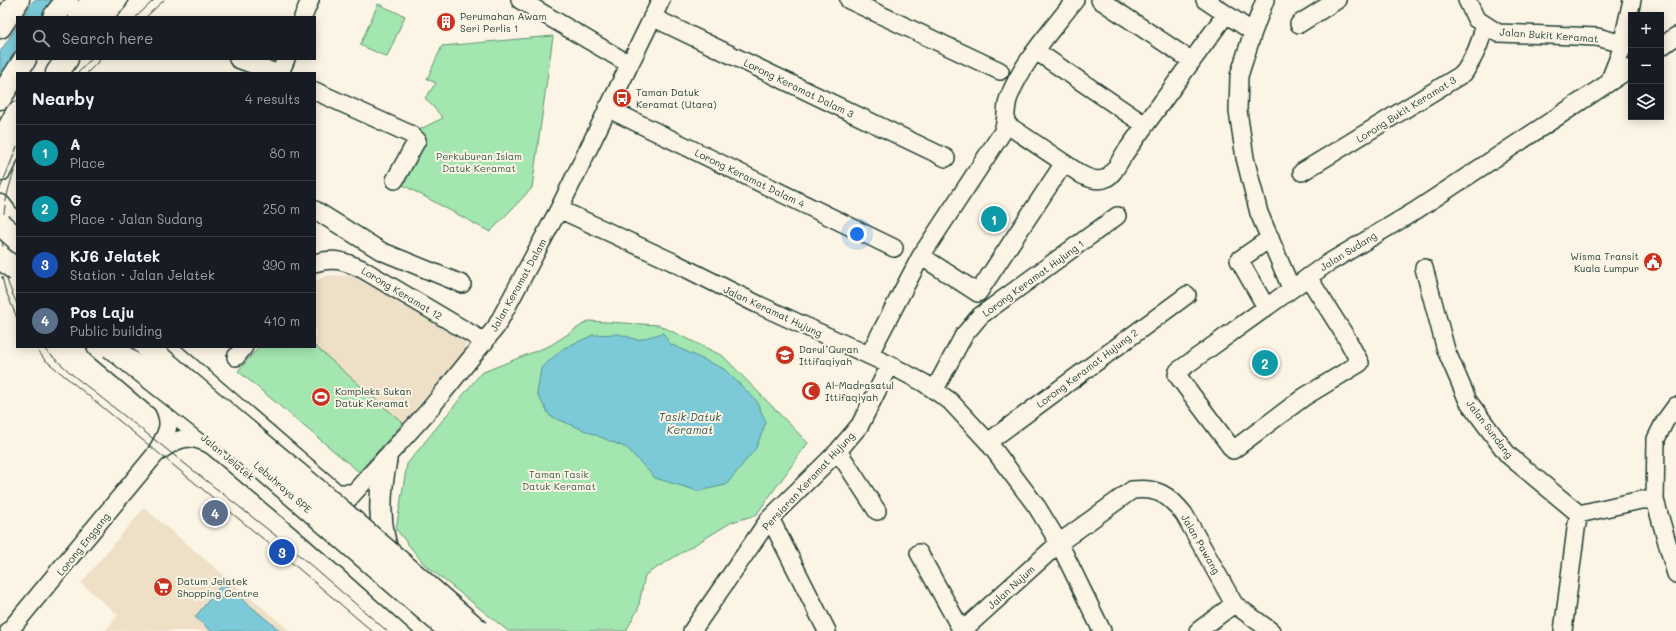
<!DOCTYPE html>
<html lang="en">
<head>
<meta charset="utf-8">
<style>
	:root { --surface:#171b24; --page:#20242c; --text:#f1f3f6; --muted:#9ea1a6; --line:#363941; --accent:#b45309 }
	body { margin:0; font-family:Mali,sans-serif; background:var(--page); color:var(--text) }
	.controls { position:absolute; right:12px; top:12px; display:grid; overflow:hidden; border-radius:0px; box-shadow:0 2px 10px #0003 }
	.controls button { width:36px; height:36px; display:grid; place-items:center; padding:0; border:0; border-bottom:1px solid var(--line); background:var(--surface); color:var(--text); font:20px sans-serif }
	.you { position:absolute; left:857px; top:234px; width:14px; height:14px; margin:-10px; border:3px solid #fff; border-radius:50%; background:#1a73e8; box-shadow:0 0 0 6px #1a73e833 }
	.badge { display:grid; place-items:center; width:26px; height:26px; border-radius:50%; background:var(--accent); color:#fff; font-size:13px; font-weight:700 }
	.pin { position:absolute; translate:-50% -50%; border:2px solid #fff; box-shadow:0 1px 4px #0006 }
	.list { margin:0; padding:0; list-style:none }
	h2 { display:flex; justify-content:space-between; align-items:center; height:52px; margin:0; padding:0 16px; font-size:17px }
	h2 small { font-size:13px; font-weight:400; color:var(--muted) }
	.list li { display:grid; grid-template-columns:26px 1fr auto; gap:12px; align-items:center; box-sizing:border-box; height:56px; padding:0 16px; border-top:1px solid var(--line) }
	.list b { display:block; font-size:15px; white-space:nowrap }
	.list p { margin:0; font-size:13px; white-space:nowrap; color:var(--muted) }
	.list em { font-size:13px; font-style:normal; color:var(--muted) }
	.icon { flex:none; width:22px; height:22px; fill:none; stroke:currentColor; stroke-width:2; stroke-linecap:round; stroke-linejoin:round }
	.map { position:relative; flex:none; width:1676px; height:631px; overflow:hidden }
	.search { position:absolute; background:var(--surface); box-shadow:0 2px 10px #0003; left:16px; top:16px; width:300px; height:44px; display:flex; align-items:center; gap:10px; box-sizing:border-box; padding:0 14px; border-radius:0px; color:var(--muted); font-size:15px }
	.panel { position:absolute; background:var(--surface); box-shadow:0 2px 10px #0003; left:16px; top:72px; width:300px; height:276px; border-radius:0px }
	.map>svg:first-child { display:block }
	.built { fill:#eedfc7 }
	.green { fill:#a3e6b0; stroke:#619272 }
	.water { fill:#7bcad8; stroke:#569296 }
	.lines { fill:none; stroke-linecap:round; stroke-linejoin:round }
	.minor-casing { stroke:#1f3d34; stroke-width:20 }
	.major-casing { stroke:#1f3d34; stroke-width:24 }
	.highway-casing { stroke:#1f3d34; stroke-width:25 }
	.minor { stroke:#fcf5e5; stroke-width:17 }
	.major { stroke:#fcf5e5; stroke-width:21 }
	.highway { stroke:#fcf5e5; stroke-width:22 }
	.tram { stroke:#1f3d34; stroke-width:1 }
	.highway-bridge-casing { stroke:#1f3d34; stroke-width:25; stroke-linecap:butt }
	.highway-bridge { stroke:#fcf5e5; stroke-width:22 }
	.labels { text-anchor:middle; stroke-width:4; stroke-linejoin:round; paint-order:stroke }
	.poi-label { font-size:10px; fill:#1f3d34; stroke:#fcf5e5; text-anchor:start }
	.street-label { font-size:10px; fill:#1f3d34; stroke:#fcf5e5 }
	.park-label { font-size:10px; fill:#395f4d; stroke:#fcf5e5 }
	.water-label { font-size:11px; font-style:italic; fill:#315955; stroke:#fcf5e5 }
</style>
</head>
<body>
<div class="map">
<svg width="1676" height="631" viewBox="0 0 1676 631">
	<rect width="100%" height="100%" fill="#fcf5e5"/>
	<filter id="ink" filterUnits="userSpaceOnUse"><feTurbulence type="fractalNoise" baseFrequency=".025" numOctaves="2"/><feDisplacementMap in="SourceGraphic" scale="8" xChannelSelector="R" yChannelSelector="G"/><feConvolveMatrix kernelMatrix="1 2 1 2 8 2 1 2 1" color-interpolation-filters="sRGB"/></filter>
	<g filter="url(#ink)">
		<path class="built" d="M 328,275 L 353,276 L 383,288 L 466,343 L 464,352 L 403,423 L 315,346 L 315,282 Z
			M 144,508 L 290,631 L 105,631 L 118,615 L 81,583 Z"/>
		<path class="green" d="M 378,4 L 405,16 L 387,57 L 360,45 Z
			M 553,36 L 532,188 L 490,232 L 403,185 L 410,134 L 443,118 L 425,98 L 436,83 L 427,79 L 442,46 Z
			M 588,321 L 659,325 L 723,356 L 808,443 L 756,515 L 732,522 L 645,575 L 638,609 L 626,631 L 508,631 L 424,564 L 396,529 L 407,464 L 481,373 L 551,345 Z
			M 315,346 L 403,423 L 359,472 L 238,371 L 259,347 Z"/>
		<path class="water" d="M 34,0 L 52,0 L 40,17 L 23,17 Z
			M 17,26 L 17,51 L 0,78 L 0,52 Z
			M 663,333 L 670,344 L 724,369 L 756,400 L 766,422 L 756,448 L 726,485 L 698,491 L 655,478 L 627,448 L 550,416 L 537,394 L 541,368 L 564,348 L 593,335 L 619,334 L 638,340 Z
			M 223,583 L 279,630 L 278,631 L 211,631 L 195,617 Z"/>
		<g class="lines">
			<defs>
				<path id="minor" d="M 520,0 L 629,64
					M 849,0 L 1000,71
					M 1100,0 L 1192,61
					M 1205,0 L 1253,32
					M 1265,0 L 1253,32 L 1239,76 L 1238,111 L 1245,158 L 1259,213 L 1291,288
					M 1467,0 L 1476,19 L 1498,33 L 1597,37 L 1631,46
					M 303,17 L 310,0
					M 652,17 L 946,158
					M 1299,24 L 1337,0
					M 1661,47 L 1676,36
					M 1036,51 L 1145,125
					M 238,59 L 276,73
					M 280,73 L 286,59
					M 1609,82 L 1620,54 L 1632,0
					M 315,91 L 410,134 L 417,140 L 395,180
					M 607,108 L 894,248
					M 1006,124 L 1082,175 C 1109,188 1112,173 1125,153 L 1226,14
					M 1302,172 L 1464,73 C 1474,57 1481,44 1484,25
					M 559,209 L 673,262 L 759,305 L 890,365 L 924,383 L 950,401 L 988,442 L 1037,507 L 1059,543 L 1102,631
					M 315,210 L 381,251 L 462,284
					M 921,256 L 1002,133 C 1008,121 1004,109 1009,97 C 1023,61 1052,30 1075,0
					M 315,263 C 334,257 344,261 362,269 L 485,342
					M 1424,268 L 1446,350 L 1468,401 L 1508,455 L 1579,514 L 1641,500 L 1655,500
					M 1308,277 L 1346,337 L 1360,363 L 1304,397 L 1233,450 L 1177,375 L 1178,371 L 1325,265 L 1415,211 L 1631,68
					M 1266,307 L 1239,260 L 1262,244 L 1270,237
					M 168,347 L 337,493 L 354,493
					M 869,355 L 921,256 L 978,293 L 1064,163
					M 236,357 L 244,347
					M 935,389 L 964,335 L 980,316 L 1117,216
					M 1676,406 L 1665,421 L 1656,439 L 1655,500 L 1676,574
					M 988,442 L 1187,295
					M 838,451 L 877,511
					M 157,453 C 178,438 187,433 211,445
					M 332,517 L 429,410 L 496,327 L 559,209 L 661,0
					M 770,518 L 827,631
					M 919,553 L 962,631
					M 9,631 L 154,456 C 167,433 175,425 160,400
					M 692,631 L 770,518 L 838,451 L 860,425 L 890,365
					M 962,631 L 1059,543 L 1132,490 C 1157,487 1169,495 1184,514 L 1234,604 L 1271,631
					M 1198,631 L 1234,604
					M 1563,631 L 1576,529 L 1579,514"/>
				<path id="major" d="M 98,347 L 315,530 L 428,631
					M 386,460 C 379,495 378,525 390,559"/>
				<path id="highway" d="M 54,17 L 67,0
					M 80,17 L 93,0
					M 100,17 L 116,0
					M 0,27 L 18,0
					M 57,73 L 67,59
					M 0,98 L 25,59
					M 0,144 L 17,113
					M 0,170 L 17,137
					M 0,206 L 17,228"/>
			</defs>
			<use href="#minor" class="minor-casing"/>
			<use href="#major" class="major-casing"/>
			<use href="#highway" class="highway-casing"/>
			<use href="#minor" class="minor"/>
			<use href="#major" class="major"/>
			<use href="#highway" class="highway"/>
			<path class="tram" d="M 136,17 L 154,0
				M 146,17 L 164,0
				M 78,73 L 91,59
				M 87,73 L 101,59
				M 17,164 C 2,201 0,233 5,272 C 7,283 13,294 17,304
				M 0,189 L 17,147
				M 2,277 L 5,289 L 17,318
				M 35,347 L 45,360 L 278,551 L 372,631
				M 42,347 L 74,376 L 285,543 L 387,631"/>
			<defs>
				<path id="highway-bridge" d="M 0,224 L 17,239
					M 0,257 L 17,271
					M 111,347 L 227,438 L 450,631
					M 147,347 L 324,496 L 479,631"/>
			</defs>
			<use href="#highway-bridge" class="highway-bridge-casing"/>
			<use href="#highway-bridge" class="highway-bridge"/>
		</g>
	</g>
	<defs>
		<symbol id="building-disc" viewBox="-11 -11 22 22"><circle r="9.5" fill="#c8321e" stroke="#fcf5e5"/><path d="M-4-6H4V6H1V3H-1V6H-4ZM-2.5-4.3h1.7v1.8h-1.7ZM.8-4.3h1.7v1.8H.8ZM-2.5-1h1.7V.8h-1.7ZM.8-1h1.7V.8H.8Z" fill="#fff"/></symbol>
		<symbol id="bus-disc" viewBox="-11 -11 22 22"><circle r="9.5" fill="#c8321e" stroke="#fcf5e5"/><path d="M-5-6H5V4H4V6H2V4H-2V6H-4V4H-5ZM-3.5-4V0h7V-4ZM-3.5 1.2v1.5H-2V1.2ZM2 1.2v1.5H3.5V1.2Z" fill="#fff"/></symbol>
		<symbol id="civic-disc" viewBox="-11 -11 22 22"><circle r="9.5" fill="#c8321e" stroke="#fcf5e5"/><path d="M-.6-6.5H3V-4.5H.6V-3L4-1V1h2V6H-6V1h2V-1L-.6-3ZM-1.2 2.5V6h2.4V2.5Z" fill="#fff"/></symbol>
		<symbol id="school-disc" viewBox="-11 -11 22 22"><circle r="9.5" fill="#c8321e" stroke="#fcf5e5"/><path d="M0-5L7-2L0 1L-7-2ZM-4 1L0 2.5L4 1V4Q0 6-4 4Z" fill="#fff"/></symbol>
		<symbol id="mosque-disc" viewBox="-11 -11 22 22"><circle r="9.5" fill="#c8321e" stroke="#fcf5e5"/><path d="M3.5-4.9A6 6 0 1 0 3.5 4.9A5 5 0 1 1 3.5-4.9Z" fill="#fff"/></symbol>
		<symbol id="stadium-disc" viewBox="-11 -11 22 22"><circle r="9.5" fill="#c8321e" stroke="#fcf5e5"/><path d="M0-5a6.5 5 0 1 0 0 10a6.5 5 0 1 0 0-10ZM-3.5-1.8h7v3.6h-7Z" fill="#fff"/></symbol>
		<symbol id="supermarket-disc" viewBox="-11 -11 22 22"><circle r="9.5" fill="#c8321e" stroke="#fcf5e5"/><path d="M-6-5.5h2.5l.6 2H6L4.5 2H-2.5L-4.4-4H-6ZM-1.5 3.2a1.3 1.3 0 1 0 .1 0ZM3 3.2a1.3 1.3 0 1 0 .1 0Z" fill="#fff"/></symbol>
	</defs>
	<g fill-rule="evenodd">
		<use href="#building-disc" x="435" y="11" width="22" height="22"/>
		<use href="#bus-disc" x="611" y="87" width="22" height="22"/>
		<use href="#civic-disc" x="1642" y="251" width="22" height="22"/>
		<use href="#school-disc" x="774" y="344" width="22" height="22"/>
		<use href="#mosque-disc" x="800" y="380" width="22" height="22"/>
		<use href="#stadium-disc" x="310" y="386" width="22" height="22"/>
		<use href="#supermarket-disc" x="152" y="576" width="22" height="22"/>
	</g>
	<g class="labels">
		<g class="poi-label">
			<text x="460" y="20">Perumahan Awam<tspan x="460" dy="12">Seri Perlis 1</tspan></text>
			<text x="636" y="96">Taman Datuk<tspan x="636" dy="12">Keramat (Utara)</tspan></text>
			<text x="1639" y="260" text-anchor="end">Wisma Transit<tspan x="1639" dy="12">Kuala Lumpur</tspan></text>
			<text x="799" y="353">Darul Quran<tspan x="799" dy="12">Ittifaqiyah</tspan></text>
			<text x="825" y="389">Al-Madrasatul<tspan x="825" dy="12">Ittifaqiyah</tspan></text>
			<text x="335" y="395">Kompleks Sukan<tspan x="335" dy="12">Datuk Keramat</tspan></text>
			<text x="177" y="585">Datum Jelatek<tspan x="177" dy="12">Shopping Centre</tspan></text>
		</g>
		<g class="street-label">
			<text transform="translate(1549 35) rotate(4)" y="4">Jalan Bukit Keramat</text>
			<text transform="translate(799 88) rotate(26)" y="4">Lorong Keramat Dalam 3</text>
			<text transform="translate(1406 109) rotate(-32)" y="4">Lorong Bukit Keramat 3</text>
			<text transform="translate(750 178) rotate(26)" y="4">Lorong Keramat Dalam 4</text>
			<text transform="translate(1348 251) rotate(-32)" y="4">Jalan Sudang</text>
			<text transform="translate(1033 278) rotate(-36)" y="4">Lorong Keramat Hujung 1</text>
			<text transform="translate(518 285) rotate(-61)" y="4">Jalan Keramat Dalam</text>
			<text transform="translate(402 293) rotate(31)" y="4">Lorong Keramat 12</text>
			<text transform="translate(773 311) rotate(25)" y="4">Jalan Keramat Hujung</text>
			<text transform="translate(1087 368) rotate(-37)" y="4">Lorong Keramat Hujung 2</text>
			<text transform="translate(1490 429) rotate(53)" y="4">Jalan Sundang</text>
			<text transform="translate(228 457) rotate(40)" y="4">Jalan Jelatek</text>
			<text transform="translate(808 481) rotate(-47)" y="4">Persiaran Keramat Hujung</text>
			<text transform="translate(283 487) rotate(41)" y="4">Lebuhraya SPE</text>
			<text transform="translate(83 544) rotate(-51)" y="4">Lorong Enggang</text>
			<text transform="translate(1201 544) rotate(60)" y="4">Jalan Pawang</text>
			<text transform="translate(1011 587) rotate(-42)" y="4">Jalan Nujum</text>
		</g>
		<g class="park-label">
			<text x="479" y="160">Perkuburan Islam<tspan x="479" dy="12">Datuk Keramat</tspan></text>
			<text x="559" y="478">Taman Tasik<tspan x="559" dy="12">Datuk Keramat</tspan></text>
		</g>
		<g class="water-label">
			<text x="690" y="421">Tasik Datuk<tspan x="690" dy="13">Keramat</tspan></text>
		</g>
	</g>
</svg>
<div class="controls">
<button>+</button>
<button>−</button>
<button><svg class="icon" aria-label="layers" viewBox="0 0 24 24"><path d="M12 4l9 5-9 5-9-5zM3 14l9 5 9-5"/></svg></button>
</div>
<div class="you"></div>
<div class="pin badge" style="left:994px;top:219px;background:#0f9aa8">1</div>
<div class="pin badge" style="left:1265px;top:363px;background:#0f9aa8">2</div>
<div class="pin badge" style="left:282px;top:552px;background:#1a4fb4">3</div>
<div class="pin badge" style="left:215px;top:513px;background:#5c6f8a">4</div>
<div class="search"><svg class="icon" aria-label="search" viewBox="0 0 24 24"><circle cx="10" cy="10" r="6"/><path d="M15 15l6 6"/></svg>Search here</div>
<section class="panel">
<h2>Nearby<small>4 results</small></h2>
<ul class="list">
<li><span class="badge" style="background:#0f9aa8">1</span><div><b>A</b><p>Place</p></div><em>80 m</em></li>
<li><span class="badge" style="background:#0f9aa8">2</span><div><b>G</b><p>Place · Jalan Sudang</p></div><em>250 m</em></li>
<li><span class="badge" style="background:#1a4fb4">3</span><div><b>KJ6 Jelatek</b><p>Station · Jalan Jelatek</p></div><em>390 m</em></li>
<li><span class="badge" style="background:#5c6f8a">4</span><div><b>Pos Laju</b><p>Public building</p></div><em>410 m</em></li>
</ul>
</section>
</div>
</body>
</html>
